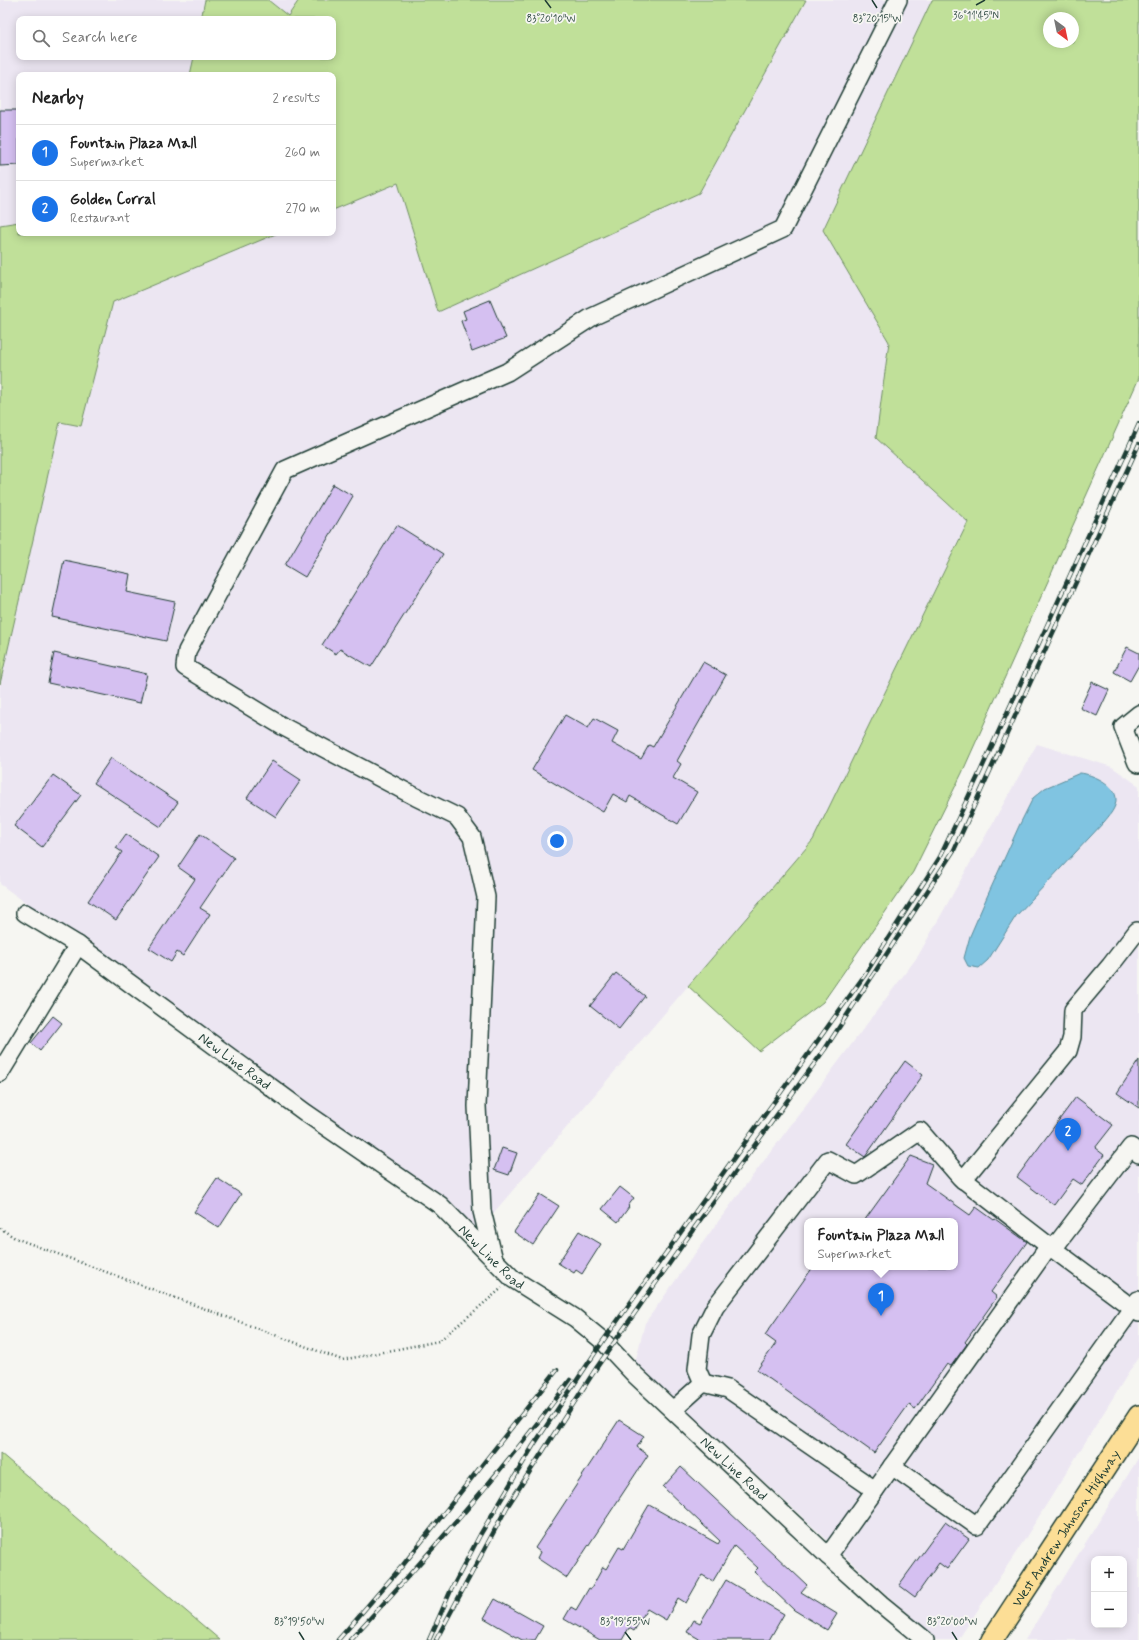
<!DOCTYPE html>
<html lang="en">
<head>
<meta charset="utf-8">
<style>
	:root { --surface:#fff; --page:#f6f6f6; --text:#222; --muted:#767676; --line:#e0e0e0; --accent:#1a73e8 }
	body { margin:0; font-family:Mynerve,sans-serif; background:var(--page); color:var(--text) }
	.controls { position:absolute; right:12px; bottom:12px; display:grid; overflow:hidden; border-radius:8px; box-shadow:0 2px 10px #0003 }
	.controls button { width:36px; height:36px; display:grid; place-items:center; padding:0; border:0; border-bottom:1px solid var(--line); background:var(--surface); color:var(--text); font:20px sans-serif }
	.compass { position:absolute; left:1043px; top:12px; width:36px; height:36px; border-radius:50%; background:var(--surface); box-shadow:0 2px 10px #0003; rotate:147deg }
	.you { position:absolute; left:557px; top:841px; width:14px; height:14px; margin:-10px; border:3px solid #fff; border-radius:50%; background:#1a73e8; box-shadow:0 0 0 6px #1a73e833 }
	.badge { display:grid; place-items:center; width:26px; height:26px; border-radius:50%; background:var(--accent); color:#fff; font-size:13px; font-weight:700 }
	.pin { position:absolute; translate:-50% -33px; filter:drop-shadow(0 1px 2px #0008) }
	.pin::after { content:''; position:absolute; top:21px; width:14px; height:12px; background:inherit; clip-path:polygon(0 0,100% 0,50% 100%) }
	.popup { position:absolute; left:804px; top:1218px; width:154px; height:52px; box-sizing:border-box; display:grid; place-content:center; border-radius:8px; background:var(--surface); filter:drop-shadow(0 1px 3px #0005); font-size:13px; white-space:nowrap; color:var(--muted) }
	.popup b { font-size:15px; color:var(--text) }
	.popup::after { content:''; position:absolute; left:50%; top:100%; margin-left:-8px; border:8px solid transparent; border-top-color:var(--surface) }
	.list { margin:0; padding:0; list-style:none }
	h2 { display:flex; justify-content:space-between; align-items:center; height:52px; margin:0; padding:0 16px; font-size:17px }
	h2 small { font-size:13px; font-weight:400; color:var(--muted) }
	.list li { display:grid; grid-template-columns:26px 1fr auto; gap:12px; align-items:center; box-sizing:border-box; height:56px; padding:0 16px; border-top:1px solid var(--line) }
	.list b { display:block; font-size:15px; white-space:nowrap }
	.list p { margin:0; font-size:13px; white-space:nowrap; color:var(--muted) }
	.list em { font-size:13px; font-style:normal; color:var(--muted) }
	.icon { flex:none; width:22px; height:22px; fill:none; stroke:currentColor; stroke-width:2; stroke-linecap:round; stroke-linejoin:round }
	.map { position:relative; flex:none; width:1139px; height:1640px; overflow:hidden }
	.search { position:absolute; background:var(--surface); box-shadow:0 2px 10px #0003; left:16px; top:16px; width:320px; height:44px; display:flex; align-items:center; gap:10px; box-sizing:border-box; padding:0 14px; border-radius:8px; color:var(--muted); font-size:15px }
	.panel { position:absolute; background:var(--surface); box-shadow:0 2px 10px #0003; left:16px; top:72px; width:320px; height:164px; border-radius:8px }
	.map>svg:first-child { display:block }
	.built { fill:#ece6f2; fill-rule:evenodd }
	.green { fill:#c0e099; stroke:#708e66; fill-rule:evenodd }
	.water { fill:#80c4e1; stroke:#598e9c }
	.building { fill:#d5c0f1; stroke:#1f3d34 }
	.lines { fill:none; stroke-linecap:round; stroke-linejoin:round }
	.minor-casing { stroke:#1f3d34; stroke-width:20 }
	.major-casing { stroke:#1f3d34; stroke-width:24 }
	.path { stroke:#1f3d34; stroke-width:2.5; stroke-dasharray:1 3; stroke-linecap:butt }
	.minor { stroke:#f6f6f2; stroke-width:17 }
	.major { stroke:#fcde96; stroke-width:21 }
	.rail-casing { stroke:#1f3d34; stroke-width:4.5 }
	.rail { stroke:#f6f6f2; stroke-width:3; stroke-dasharray:9; stroke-linecap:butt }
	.ticks { fill:none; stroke:#1f3d34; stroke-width:1.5 }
	.labels { text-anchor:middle; stroke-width:3.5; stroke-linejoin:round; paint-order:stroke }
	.street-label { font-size:14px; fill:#1f3d34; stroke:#f6f6f2 }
	.ticks-label { font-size:10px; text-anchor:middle; fill:#1f3d34; stroke:#f6f6f2; stroke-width:3.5; stroke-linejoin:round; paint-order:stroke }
</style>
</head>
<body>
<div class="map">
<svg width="1139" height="1640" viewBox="0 0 1139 1640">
	<rect width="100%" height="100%" fill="#f6f6f2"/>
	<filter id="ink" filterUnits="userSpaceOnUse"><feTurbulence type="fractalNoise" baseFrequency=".025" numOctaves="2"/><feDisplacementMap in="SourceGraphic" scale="8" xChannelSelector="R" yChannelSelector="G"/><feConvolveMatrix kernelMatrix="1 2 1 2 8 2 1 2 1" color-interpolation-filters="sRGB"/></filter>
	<g filter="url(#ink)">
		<path class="built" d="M 0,0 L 205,0 L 201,19 L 19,19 L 19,57 L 194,57 L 190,75 L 19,75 L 19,222 L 0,225 Z
			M 268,0 L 299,0 L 288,16 Z
			M 806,0 L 932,0 L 823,230 L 889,342 L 876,438 L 968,521 L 813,840 L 478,1231 L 0,884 L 0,684 L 60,422 L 81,426 L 113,302 L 278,233 L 333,233 L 333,210 L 398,183 L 438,312 L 699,193 Z
			M 1037,744 L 1112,767 L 1139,786 L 1139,1356 L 1023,1542 L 958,1640 L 936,1640 L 635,1363 L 645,1323 L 714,1227 L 918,956 ZM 807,1221 L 955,1221 L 955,1267 L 807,1267 Z
			M 1139,1457 L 1139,1640 L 1025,1640 ZM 1094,1559 L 1124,1559 L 1124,1625 L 1094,1625 Z"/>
		<path class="green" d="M 205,0 L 268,0 L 288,16 L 299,0 L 806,0 L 699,193 L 438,312 L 398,183 L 333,210 L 333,75 L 190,75 L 194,57 L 333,57 L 333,19 L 201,19 Z
			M 932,0 L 1139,0 L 1139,378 L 962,773 L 913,872 L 823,1002 L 759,1051 L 688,986 L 813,840 L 968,522 L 876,438 L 889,342 L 823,230 ZM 1049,18 L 1073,18 L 1073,42 L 1049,42 Z
			M 19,222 L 19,233 L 278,233 L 113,302 L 81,426 L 60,422 L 0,684 L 0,225 Z
			M 0,1453 L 220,1640 L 0,1640 Z"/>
		<path class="water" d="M 1080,773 C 1092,774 1117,785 1116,800 C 1116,808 1109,816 1104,822 L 1016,916 L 988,960 L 979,968 L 968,966 L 964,958 L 970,936 L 986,899 L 1019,826 L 1033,798 L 1045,788 Z"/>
		<path class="building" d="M 0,110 L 19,110 L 19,165 L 0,166 Z
			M 490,300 L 506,338 L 472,351 L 461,321 L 466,319 L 463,311 Z
			M 333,484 L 353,496 L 305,577 L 285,565 Z
			M 397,525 L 443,554 L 371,667 L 340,649 L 336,654 L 322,645 Z
			M 64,560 L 130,574 L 127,592 L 175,602 L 166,641 L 52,617 Z
			M 1127,647 L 1139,653 L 1139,665 L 1130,681 L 1114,672 Z
			M 54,653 L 147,674 L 140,703 L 48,683 Z
			M 703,662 L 726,675 L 677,761 L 681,764 L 673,778 L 697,792 L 678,824 L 630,796 L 627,802 L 613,794 L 603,812 L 532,770 L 565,715 L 588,728 L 594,718 L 618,731 L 612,743 L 641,759 L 649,745 L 653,747 Z
			M 1092,682 L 1109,690 L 1097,716 L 1080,708 Z
			M 111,758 L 178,802 L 161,827 L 94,783 Z
			M 272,761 L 301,780 L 276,817 L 247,798 Z
			M 53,775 L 81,795 L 42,847 L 14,826 Z
			M 126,834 L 159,857 L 116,920 L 88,901 L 122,852 L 116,848 Z
			M 200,834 L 234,858 L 200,908 L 210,914 L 183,956 L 177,952 L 171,962 L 149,948 L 195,879 L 178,867 Z
			M 616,973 L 645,996 L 619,1029 L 590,1006 Z
			M 53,1016 L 62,1023 L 40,1051 L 31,1043 Z
			M 1139,1060 L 1139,1108 L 1117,1093 Z
			M 905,1061 L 923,1075 L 865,1157 L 846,1144 Z
			M 1076,1097 L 1113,1125 L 1095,1148 L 1104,1155 L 1082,1185 L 1073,1179 L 1054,1205 L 1017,1177 Z
			M 502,1148 L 517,1153 L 509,1175 L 494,1170 Z
			M 911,1156 L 932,1164 L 925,1183 L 970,1215 L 976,1207 L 994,1220 L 995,1219 L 1027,1242 L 991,1292 L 997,1297 L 965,1342 L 967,1344 L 951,1366 L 947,1364 L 915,1409 L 909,1404 L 874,1453 L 757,1370 L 776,1343 L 765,1335 L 813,1267 L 955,1267 L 955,1221 L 864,1221 Z
			M 217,1178 L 241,1194 L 219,1228 L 194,1212 Z
			M 620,1187 L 634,1198 L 628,1206 L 629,1207 L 618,1222 L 602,1209 Z
			M 540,1194 L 559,1206 L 533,1245 L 514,1232 Z
			M 579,1231 L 601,1244 L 582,1274 L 576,1270 L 574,1273 L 558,1263 Z
			M 619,1420 L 644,1436 L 637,1447 L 648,1455 L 567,1578 L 537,1558 L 540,1552 L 535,1548 Z
			M 681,1467 L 807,1585 L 801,1592 L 837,1614 L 827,1630 L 794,1610 L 754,1572 L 758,1568 L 734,1546 L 713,1581 L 702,1575 L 686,1603 L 678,1598 L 666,1620 L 647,1609 L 634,1631 L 629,1628 L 622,1640 L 600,1640 L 564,1619 L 571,1607 L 576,1610 L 589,1588 L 591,1589 L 603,1567 L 606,1569 L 619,1547 L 623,1549 L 649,1505 L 718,1544 L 720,1541 L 663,1487 Z
			M 945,1522 L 969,1539 L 947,1569 L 939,1563 L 915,1597 L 899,1585 Z
			M 726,1580 L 784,1614 L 769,1640 L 701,1640 L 687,1632 L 694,1620 L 700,1623 Z
			M 495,1599 L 543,1626 L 535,1640 L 522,1640 L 484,1618 Z"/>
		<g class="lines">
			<defs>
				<g id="minor">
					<path d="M 1139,714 L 1123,727 L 1137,763 L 1139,764"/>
					<path id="s1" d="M 25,913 L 78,945 L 306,1113 L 440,1205 L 513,1279 L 575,1318 L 603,1341 L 635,1375 L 828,1556 L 881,1604 L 925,1640"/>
					<path d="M 0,1073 L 78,945"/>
					<path d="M 963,1180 L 1068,1051 L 1072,1037 L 1073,1010 L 1110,966 L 1137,931 L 1139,932"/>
					<path d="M 1053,1249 L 1131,1147 L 1139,1154"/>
					<path d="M 494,1260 L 482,1211 L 477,1106 L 486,897 L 472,837 L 457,817 L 416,797 L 282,726 L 185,667 L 187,651 L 285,470 L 507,372 L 592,317 L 783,229 L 898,0"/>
					<path d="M 703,1383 L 697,1369 L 701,1335 L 715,1307 L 828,1160 L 856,1175 L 920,1131 L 960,1177 L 1049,1246"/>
					<path d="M 673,1410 L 703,1383 L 728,1389 L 875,1490"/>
					<path d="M 892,1466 L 977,1526 L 1138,1300"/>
					<path d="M 828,1556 L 1049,1246 L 1139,1313"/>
				</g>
				<g id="major">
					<path id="s2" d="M 992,1640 L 1139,1416"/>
				</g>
			</defs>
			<use href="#minor" class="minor-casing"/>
			<use href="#major" class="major-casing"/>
			<path class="path" d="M 0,1228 L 15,1238 L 342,1360 L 439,1341 L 502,1288"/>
			<use href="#minor" class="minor"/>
			<use href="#major" class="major"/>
			<defs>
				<path id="rail" d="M 338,1640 L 403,1565 L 557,1370
					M 350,1640 C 427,1557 503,1471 570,1380
					M 429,1640 L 451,1590 L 480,1535 L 533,1446 L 603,1341 L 864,976 L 940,857 L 981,770 L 1139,424
					M 436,1640 L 507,1507 L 597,1367 L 695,1227 L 825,1049 L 954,850 L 1139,444"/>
			</defs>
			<use href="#rail" class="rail-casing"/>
			<use href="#rail" class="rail"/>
		</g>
	</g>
	<path class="ticks" d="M 545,0 L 551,8M 872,0 L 877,8M 976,5 L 985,0M 299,1632 L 304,1640M 625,1632 L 631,1640M 952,1632 L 957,1640"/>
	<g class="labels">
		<g class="street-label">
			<text dy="5" stroke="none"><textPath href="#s1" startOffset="257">New Line Road</textPath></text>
			<text dy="5" stroke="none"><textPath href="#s1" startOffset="581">New Line Road</textPath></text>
			<text dy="5" stroke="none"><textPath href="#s1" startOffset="904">New Line Road</textPath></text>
			<text dy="5" stroke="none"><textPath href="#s2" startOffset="134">West Andrew Johnson Highway</textPath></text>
		</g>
	</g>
	<g class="ticks-label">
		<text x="976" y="19">36°11'45"N</text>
		<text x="877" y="22">83°20'15"W</text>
		<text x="551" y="22">83°20'10"W</text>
		<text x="299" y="1625">83°19'50"W</text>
		<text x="625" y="1625">83°19'55"W</text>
		<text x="952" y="1625">83°20'00"W</text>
	</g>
</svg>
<div class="controls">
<button>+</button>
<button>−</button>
</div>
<svg class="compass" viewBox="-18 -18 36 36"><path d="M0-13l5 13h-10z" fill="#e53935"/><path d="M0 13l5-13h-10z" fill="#767676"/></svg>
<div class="you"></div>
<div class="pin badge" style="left:881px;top:1316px">1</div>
<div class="popup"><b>Fountain Plaza Mall</b>Supermarket</div>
<div class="pin badge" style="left:1068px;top:1151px">2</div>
<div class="search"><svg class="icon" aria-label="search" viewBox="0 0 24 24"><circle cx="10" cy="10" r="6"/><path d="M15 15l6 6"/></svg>Search here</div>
<section class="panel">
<h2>Nearby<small>2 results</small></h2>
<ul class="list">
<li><span class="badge">1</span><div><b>Fountain Plaza Mall</b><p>Supermarket</p></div><em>260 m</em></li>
<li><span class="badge">2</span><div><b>Golden Corral</b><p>Restaurant</p></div><em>270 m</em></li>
</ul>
</section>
</div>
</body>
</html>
